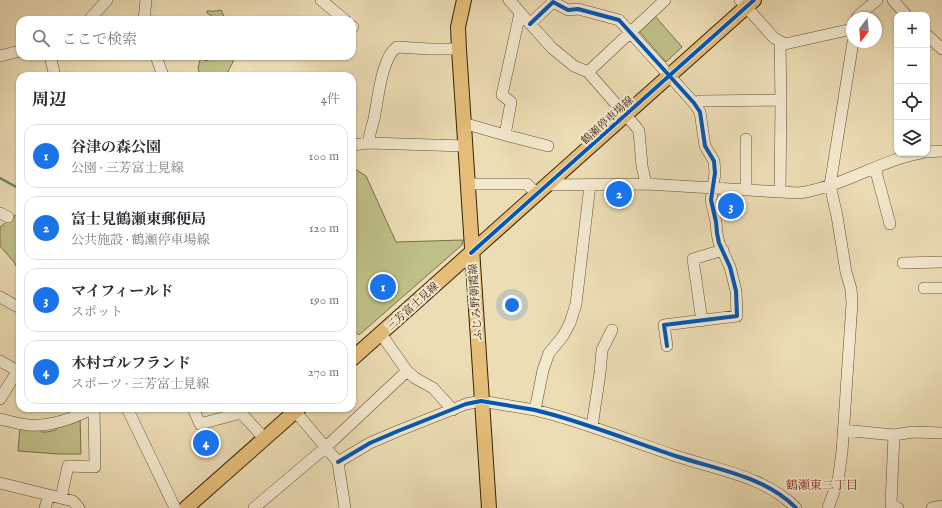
<!DOCTYPE html>
<html lang="ja">
<head>
<meta charset="utf-8">
<style>
	:root { --surface:#fff; --page:#f7f7f7; --text:#2b2b33; --muted:#7c7c81; --line:#e1e1e2; --accent:#1a73e8 }
	body { margin:0; font-family:"IM FELL English","Noto Serif JP",serif; background:var(--page); color:var(--text) }
	.controls { position:absolute; right:12px; top:12px; display:grid; overflow:hidden; border-radius:8px; box-shadow:0 1px 3px #0004 }
	.controls button { width:36px; height:36px; display:grid; place-items:center; padding:0; border:0; border-bottom:1px solid var(--line); background:var(--surface); color:var(--text); font:20px sans-serif }
	.compass { position:absolute; left:846px; top:12px; width:36px; height:36px; border-radius:50%; background:var(--surface); box-shadow:0 1px 3px #0004; rotate:196deg }
	.you { position:absolute; left:512px; top:305px; width:14px; height:14px; margin:-10px; border:3px solid #fff; border-radius:50%; background:#1a73e8; box-shadow:0 0 0 6px #1a73e833 }
	.badge { display:grid; place-items:center; width:26px; height:26px; border-radius:50%; background:var(--accent); color:#fff; font-size:13px; font-weight:700 }
	.pin { position:absolute; translate:-50% -50%; border:2px solid #fff; box-shadow:0 1px 4px #0006 }
	.list { margin:0; padding:0; list-style:none }
	h2 { display:flex; justify-content:space-between; align-items:center; height:52px; margin:0; padding:0 16px; font-size:17px }
	h2 small { font-size:13px; font-weight:400; color:var(--muted) }
	.list li { display:grid; grid-template-columns:26px 1fr auto; gap:12px; align-items:center; box-sizing:border-box; height:64px; margin:0 8px 8px; padding:0 8px; border:1px solid var(--line); border-radius:12px }
	.list b { display:block; font-size:15px; white-space:nowrap }
	.list p { margin:0; font-size:13px; white-space:nowrap; color:var(--muted) }
	.list em { font-size:13px; font-style:normal; color:var(--muted) }
	.icon { flex:none; width:22px; height:22px; fill:none; stroke:currentColor; stroke-width:2; stroke-linecap:round; stroke-linejoin:round }
	.map { position:relative; flex:none; width:942px; height:508px; overflow:hidden }
	.search { position:absolute; background:var(--surface); box-shadow:0 1px 3px #0004; left:16px; top:16px; width:340px; height:44px; display:flex; align-items:center; gap:10px; box-sizing:border-box; padding:0 14px; border-radius:12px; color:var(--muted); font-size:15px }
	.panel { position:absolute; background:var(--surface); box-shadow:0 1px 3px #0004; left:16px; top:72px; width:340px; height:340px; border-radius:12px }
	.map>svg:first-child { display:block }
	.green { fill:#bfbf88; stroke:#7b7048 }
	.lines { fill:none; stroke-linecap:round; stroke-linejoin:round }
	.stream { stroke:#727f68; stroke-width:2.5 }
	.minor-casing { stroke:#645132; stroke-width:12 }
	.major-casing { stroke:#372207; stroke-width:16 }
	.minor { stroke:#f3e9cf; stroke-width:11 }
	.major { stroke:#e6be7a; stroke-width:14 }
	.cycleway-casing { stroke:#f3e9cf; stroke-width:6 }
	.cycleway { stroke:#0057b8; stroke-width:4 }
	.labels { text-anchor:middle; stroke-width:4; stroke-linejoin:round; paint-order:stroke }
	.street-label { font-size:11px; fill:#372207; stroke:#f3e9cf }
	.neighbourhood-label { font-size:12px; fill:#7a1f14; stroke:#f3e9cf }
</style>
</head>
<body>
<div class="map">
<svg width="942" height="508" viewBox="0 0 942 508">
	<rect width="100%" height="100%" fill="#edddb5"/>
	<filter id="stains"><feTurbulence type="fractalNoise" baseFrequency=".005" numOctaves="4"/><feColorMatrix values="0 0 0 0 .2 0 0 0 0 .09 0 0 0 0 .02 0 0 0 .5 -.17"/></filter>
	<radialGradient id="worn" r=".72"><stop offset=".6" stop-color="#630" stop-opacity="0"/><stop offset="1" stop-color="#630" stop-opacity=".3"/></radialGradient>
	<path class="green" d="M 221,10 L 226,20 L 218,20 L 207,13 L 207,11 L 216,11 Z
		M 654,15 L 682,47 L 666,62 L 637,29 Z
		M 196,56 L 206,56 L 205,61 L 208,60 L 211,56 L 235,56 L 232,64 L 228,71 L 229,73 L 232,76 L 200,76 L 198,68 L 200,60 Z
		M 352,167 L 366,176 L 396,242 L 463,240 L 462,245 L 359,335 L 352,329 Z
		M 20,212 L 20,273 L 14,262 L 0,246 L 0,227 Z
		M 80,416 L 81,454 L 59,454 L 18,451 L 20,427 L 41,429 L 41,432 L 47,432 L 56,430 L 57,423 Z"/>
	<g class="lines">
		<path class="stream" d="M 0,178 L 20,189"/>
		<defs>
			<path id="minor" d="M 321,0 L 345,20
				M 509,0 L 552,48 L 574,66 L 588,72 L 637,128 L 639,131 L 642,166 L 646,184
				M 740,0 L 774,38 L 785,44 L 852,29
				M 893,0 L 906,15
				M 857,18 L 858,16 L 877,0
				M 89,20 L 107,0
				M 144,20 L 146,0
				M 530,24 L 553,2 L 568,10 L 578,9 L 619,20 L 694,103 L 700,112 L 705,146 L 714,161 L 715,173 L 711,200 L 716,222 L 717,233 L 719,243 L 730,267 L 736,291 L 737,316 L 664,325 L 667,346
				M 352,26 L 353,27
				M 927,35 L 942,49
				M 780,42 L 781,100 L 780,192
				M 0,56 L 20,51
				M 50,56 L 55,76
				M 156,56 L 163,76
				M 588,72 L 665,0
				M 694,103 L 700,101 L 781,100
				M 463,123 L 505,135 L 511,102 L 502,95 L 520,13
				M 505,135 L 548,146
				M 369,143 C 369,133 372,128 374,119 C 378,101 381,58 397,47 L 430,49 L 459,49
				M 352,145 L 369,143 L 465,146
				M 927,152 L 942,151
				M 875,168 L 890,224
				M 467,184 L 527,184 L 537,194
				M 548,185 L 646,184 L 798,193 C 812,192 824,187 837,183 C 865,173 892,158 921,153
				M 746,190 L 746,139
				M 0,213 L 8,217
				M 903,263 L 942,262
				M 924,288 L 942,288
				M 0,297 L 20,308
				M 702,321 L 693,259 L 723,250
				M 381,334 L 407,371 L 415,378 L 433,388 L 453,410
				M 0,361 L 18,371
				M 0,399 L 20,367
				M 127,408 L 175,508
				M 193,408 L 200,424 L 241,413
				M 240,408 L 241,413 L 264,438
				M 535,410 L 543,370 L 549,353 L 563,336 L 570,323 L 576,304 L 590,185
				M 295,411 L 338,462 L 345,508
				M 0,419 C 9,421 18,424 28,425 C 49,427 75,418 93,408
				M 592,427 L 600,373 L 602,350 L 612,330
				M 843,430 L 894,435 L 913,432 L 942,433
				M 894,435 L 891,505 L 898,508
				M 338,462 L 370,443 L 398,431 L 466,404 L 481,401 L 535,410 L 554,415 C 596,427 637,443 679,457 C 719,470 766,477 796,508
				M 0,483 L 73,501 L 79,508
				M 61,498 L 68,466 L 95,467 L 94,408
				M 45,508 L 49,495
				M 254,508 L 326,447 L 407,371
				M 828,508 L 838,481 L 842,452 L 852,303 L 851,289 L 846,272 L 837,216 L 830,185 L 853,42
				M 932,508 L 942,506"/>
			<path id="major" d="M 464,0 L 458,27 L 459,49 L 489,508
				M 352,359 L 754,0
				M 186,508 L 299,408"/>
		</defs>
		<use href="#minor" class="minor-casing"/>
		<use href="#major" class="major-casing"/>
		<use href="#minor" class="minor"/>
		<use href="#major" class="major"/>
		<defs>
			<path id="cycleway" d="M 530,24 L 553,2 L 568,10 L 578,9 L 619,20 L 694,103 L 700,112 L 705,146 L 714,161 L 715,173 L 711,200 L 716,222 L 717,233 L 719,243 L 730,267 L 736,291 L 737,316 L 664,325 L 667,346
				M 471,253 L 754,0
				M 338,462 L 370,443 L 398,431 L 466,404 L 481,401 L 535,410 L 554,415 C 596,427 637,443 679,457 C 719,470 766,477 796,508"/>
		</defs>
		<use href="#cycleway" class="cycleway-casing"/>
		<use href="#cycleway" class="cycleway"/>
	</g>
	<g class="labels">
		<g class="street-label">
			<text transform="translate(607 120) rotate(-42)" y="4">鶴瀬停車場線</text>
			<text transform="translate(475 302) rotate(-94)" y="4">ふじみ野朝霞線</text>
			<text transform="translate(412 306) rotate(-42)" y="4">三芳富士見線</text>
		</g>
		<g class="neighbourhood-label">
			<text x="822" y="489">鶴瀬東二丁目</text>
		</g>
	</g>
	<rect width="100%" height="100%" filter="url(#stains)"/>
	<rect width="100%" height="100%" fill="url(#worn)"/>
</svg>
<div class="controls">
<button>+</button>
<button>−</button>
<button><svg class="icon" aria-label="locate" viewBox="0 0 24 24"><circle cx="12" cy="12" r="6"/><path d="M12 2v4M12 18v4M2 12h4M18 12h4"/></svg></button>
<button><svg class="icon" aria-label="layers" viewBox="0 0 24 24"><path d="M12 4l9 5-9 5-9-5zM3 14l9 5 9-5"/></svg></button>
</div>
<svg class="compass" viewBox="-18 -18 36 36"><path d="M0-13l5 13h-10z" fill="#e53935"/><path d="M0 13l5-13h-10z" fill="#7c7c81"/></svg>
<div class="you"></div>
<div class="pin badge" style="left:383px;top:287px">1</div>
<div class="pin badge" style="left:619px;top:194px">2</div>
<div class="pin badge" style="left:731px;top:206px">3</div>
<div class="pin badge" style="left:206px;top:443px">4</div>
<div class="search"><svg class="icon" aria-label="search" viewBox="0 0 24 24"><circle cx="10" cy="10" r="6"/><path d="M15 15l6 6"/></svg>ここで検索</div>
<section class="panel">
<h2>周辺<small>4件</small></h2>
<ul class="list">
<li><span class="badge">1</span><div><b>谷津の森公園</b><p>公園 · 三芳富士見線</p></div><em>100 m</em></li>
<li><span class="badge">2</span><div><b>富士見鶴瀬東郵便局</b><p>公共施設 · 鶴瀬停車場線</p></div><em>120 m</em></li>
<li><span class="badge">3</span><div><b>マイフィールド</b><p>スポット</p></div><em>190 m</em></li>
<li><span class="badge">4</span><div><b>木村ゴルフランド</b><p>スポーツ · 三芳富士見線</p></div><em>270 m</em></li>
</ul>
</section>
</div>
</body>
</html>
